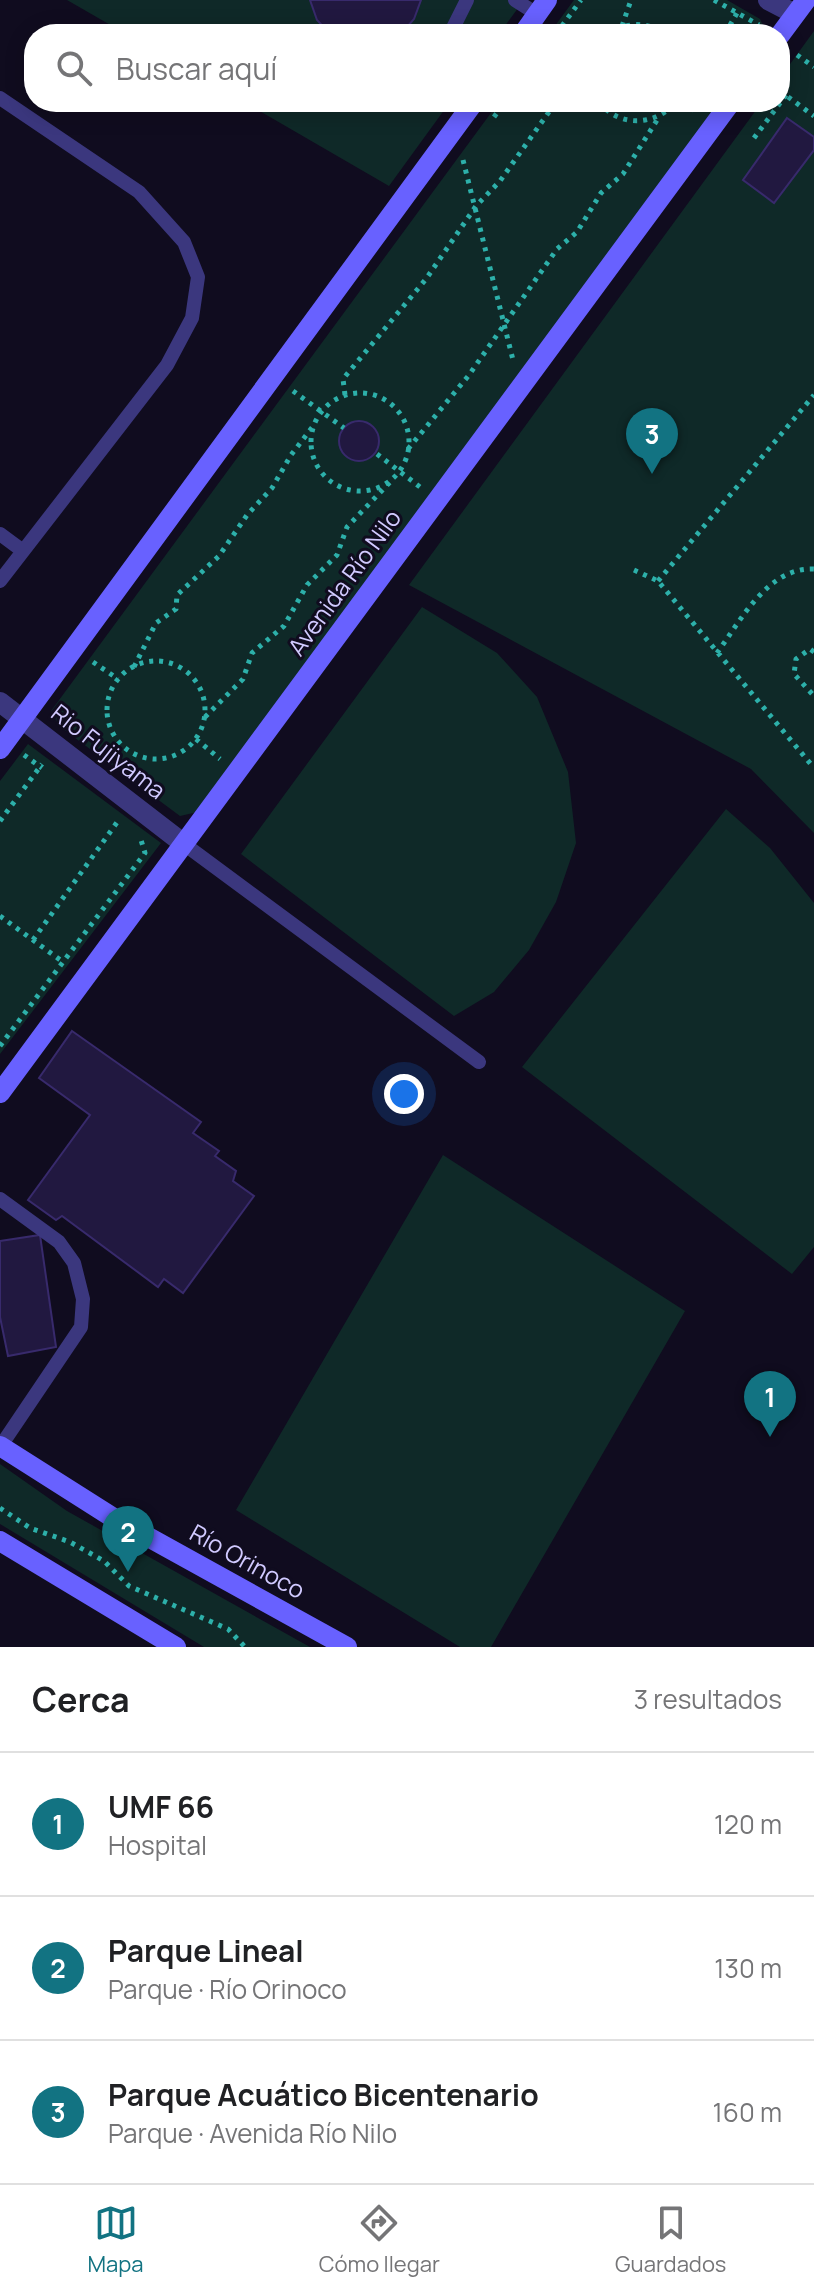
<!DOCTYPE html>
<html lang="es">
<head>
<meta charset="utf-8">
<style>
	:root { --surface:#fff; --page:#f6f6f6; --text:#202124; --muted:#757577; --line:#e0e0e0; --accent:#127382 }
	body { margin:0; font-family:Manrope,sans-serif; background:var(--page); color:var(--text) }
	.you { position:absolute; left:404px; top:1094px; width:28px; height:28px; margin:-20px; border:6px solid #fff; border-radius:50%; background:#1a73e8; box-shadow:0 0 0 12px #1a73e833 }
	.badge { display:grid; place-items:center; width:52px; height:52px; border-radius:50%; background:var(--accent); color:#fff; font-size:26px; font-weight:700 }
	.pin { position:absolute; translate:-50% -66px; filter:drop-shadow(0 2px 4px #0008) }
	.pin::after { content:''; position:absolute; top:42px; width:28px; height:24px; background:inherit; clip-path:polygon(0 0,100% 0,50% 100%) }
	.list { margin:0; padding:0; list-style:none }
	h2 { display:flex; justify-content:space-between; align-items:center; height:104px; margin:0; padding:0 32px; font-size:34px }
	h2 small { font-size:26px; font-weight:400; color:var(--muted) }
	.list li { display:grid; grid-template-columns:52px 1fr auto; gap:24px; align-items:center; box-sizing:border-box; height:144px; padding:0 32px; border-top:2px solid var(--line) }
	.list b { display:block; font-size:30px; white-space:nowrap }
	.list p { margin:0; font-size:26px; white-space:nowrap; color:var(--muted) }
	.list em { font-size:26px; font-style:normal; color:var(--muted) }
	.icon { flex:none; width:44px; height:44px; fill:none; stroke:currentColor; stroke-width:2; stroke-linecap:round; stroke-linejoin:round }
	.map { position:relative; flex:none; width:814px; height:1647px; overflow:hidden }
	.search { position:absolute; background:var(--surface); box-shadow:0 4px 20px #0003; left:24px; right:24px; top:24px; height:88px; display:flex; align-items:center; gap:20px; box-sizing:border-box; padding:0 28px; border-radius:32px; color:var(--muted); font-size:30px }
	.sheet { height:536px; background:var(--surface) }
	nav { display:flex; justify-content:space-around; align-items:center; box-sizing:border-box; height:112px; border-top:2px solid var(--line); background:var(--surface); font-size:22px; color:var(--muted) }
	nav a { display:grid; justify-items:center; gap:4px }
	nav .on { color:var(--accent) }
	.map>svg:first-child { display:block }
	.green { fill:#0f2928 }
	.building { fill:#211840; stroke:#382a6c; stroke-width:2 }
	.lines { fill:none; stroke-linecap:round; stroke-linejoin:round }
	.path { stroke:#2db0aa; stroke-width:5; stroke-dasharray:4 6; stroke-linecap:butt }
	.lane { stroke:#3b377e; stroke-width:14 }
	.street { stroke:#3b377e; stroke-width:20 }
	.secondary { stroke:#6861ff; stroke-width:20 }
	.labels { text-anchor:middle; stroke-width:6; stroke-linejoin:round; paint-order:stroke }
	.street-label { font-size:24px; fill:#d1caff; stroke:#100c1f }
</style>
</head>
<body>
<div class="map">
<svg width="814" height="1647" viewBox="0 0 814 1647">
	<rect width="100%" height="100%" fill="#100c1f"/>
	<path class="green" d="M 67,0 L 524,0 L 499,34 L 126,34 Z
		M 574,0 L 727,0 L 760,19 L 767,34 L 549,34 Z
		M 814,31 L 814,833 L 751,769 L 409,585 L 762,102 L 780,102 L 780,78 Z
		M 244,102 L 450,102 L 389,186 Z
		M 499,102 L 725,102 L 202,811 L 180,816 L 59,726 L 51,711 Z
		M 422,607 L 497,653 L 537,697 L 568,772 L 576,843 L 556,902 L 529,950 L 494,992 L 454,1016 L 241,854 Z
		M 28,744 L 161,843 L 0,1054 L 0,781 Z
		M 726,809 L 770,848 L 814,903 L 814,1247 L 792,1274 L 522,1067 Z
		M 443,1155 L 685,1311 L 491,1647 L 460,1647 L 236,1510 Z
		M 0,1464 L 67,1511 L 310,1647 L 204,1647 L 0,1524 Z"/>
	<path class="building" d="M 310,0 L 421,0 L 414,19 L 401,34 L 330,34 L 317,20 Z
		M 787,118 L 814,137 L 814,150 L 774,203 L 743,180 Z
		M339 441a20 20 0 1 1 40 0a20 20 0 1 1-40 0Z
		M 72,1031 L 201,1122 L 193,1133 L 219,1151 L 215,1156 L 236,1171 L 233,1181 L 254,1196 L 183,1293 L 164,1279 L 158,1287 L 62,1216 L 56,1220 L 28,1200 L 90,1115 L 39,1078 Z
		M 40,1235 L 56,1347 L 8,1356 L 0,1317 L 0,1241 Z"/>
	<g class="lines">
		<path class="path" d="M 714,0 L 759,25
			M 622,26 L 631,0
			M 560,28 L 569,34
			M 556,34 L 581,0
			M 608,34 C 628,21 647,22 667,34
			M 725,34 L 737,13
			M 797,55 L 814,67
			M 780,91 L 814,116
			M 599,102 C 619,128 656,126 676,102
			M 683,102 L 698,113
			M 494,117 L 505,102
			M 754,138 L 786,95
			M 463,160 L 513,360
			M 293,391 L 344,428
			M311 442a49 49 0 1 1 98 0a49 49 0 1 1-98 0Z
			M 345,395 L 343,379 L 426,279 L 476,206 L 500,181 L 556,102
			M 408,449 L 469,375 L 557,249 L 577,232 L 601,193 L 623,174 L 659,117
			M 377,454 L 420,487
			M 634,570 L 658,581 L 814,768
			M 658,581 L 814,395
			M 814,652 L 810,649 L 796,659 L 794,674 L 814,696
			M 717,653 C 741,620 768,567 814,569
			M107 710a49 49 0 1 1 98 0a49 49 0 1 1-98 0Z
			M 93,662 L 118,679
			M 134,667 L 156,623 L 176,609 L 177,595 L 219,556 L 247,515 L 272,488 L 291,455 L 314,425
			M 205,717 L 243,679 L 252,653 L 284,626 L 307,585 L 337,555 L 347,527 L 393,479
			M 196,739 L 220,759
			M 24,755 L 42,768
			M 0,821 L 42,764
			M 0,916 L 63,962
			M 33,940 L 118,821
			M 0,1046 L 145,853 L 141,840
			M 0,1508 L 30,1528 L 70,1542 L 104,1561 L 129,1586 L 228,1629 L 245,1647"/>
		<path class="lane" d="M 515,0 L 537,14
			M 450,34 L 467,0
			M 0,98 L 139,192 L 184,242 L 198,277 L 192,318 L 167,365 L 0,581
			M 0,534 L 23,551
			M 184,844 L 479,1062
			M 0,1199 L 59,1242 L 74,1263 L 83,1299 L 81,1327 L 0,1447"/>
		<path class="street" d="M 768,0 L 795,14
			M 0,702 L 184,844"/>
		<path class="secondary" d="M 523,34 L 547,0
			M 780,35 L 806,0
			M 0,749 L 474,102
			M 0,1093 L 731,102
			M 0,1446 L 112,1517 L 347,1647
			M 0,1541 L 176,1647"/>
	</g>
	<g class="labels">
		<g class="street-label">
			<text transform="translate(345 583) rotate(-54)" y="8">Avenida Río Nilo</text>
			<text transform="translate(108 752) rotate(38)" y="8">Rio Fujiyama</text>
			<text transform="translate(247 1562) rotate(29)" y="8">Río Orinoco</text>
		</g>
	</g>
</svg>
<div class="you"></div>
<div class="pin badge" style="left:770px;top:1437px">1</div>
<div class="pin badge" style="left:128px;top:1572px">2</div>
<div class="pin badge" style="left:652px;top:474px">3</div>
<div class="search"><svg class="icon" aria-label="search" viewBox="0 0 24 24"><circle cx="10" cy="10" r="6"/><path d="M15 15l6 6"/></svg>Buscar aquí</div>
</div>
<section class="sheet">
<h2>Cerca<small>3 resultados</small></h2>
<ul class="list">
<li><span class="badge">1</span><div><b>UMF 66</b><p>Hospital</p></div><em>120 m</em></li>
<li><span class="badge">2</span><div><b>Parque Lineal</b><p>Parque · Río Orinoco</p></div><em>130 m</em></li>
<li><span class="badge">3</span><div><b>Parque Acuático Bicentenario</b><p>Parque · Avenida Río Nilo</p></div><em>160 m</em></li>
</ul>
</section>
<nav>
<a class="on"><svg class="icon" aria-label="map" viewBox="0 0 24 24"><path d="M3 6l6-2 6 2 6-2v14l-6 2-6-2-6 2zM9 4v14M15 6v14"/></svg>Mapa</a>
<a><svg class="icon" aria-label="directions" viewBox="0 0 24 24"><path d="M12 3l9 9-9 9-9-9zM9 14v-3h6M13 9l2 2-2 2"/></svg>Cómo llegar</a>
<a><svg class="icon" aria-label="saved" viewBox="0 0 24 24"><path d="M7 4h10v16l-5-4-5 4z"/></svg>Guardados</a>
</nav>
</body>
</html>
